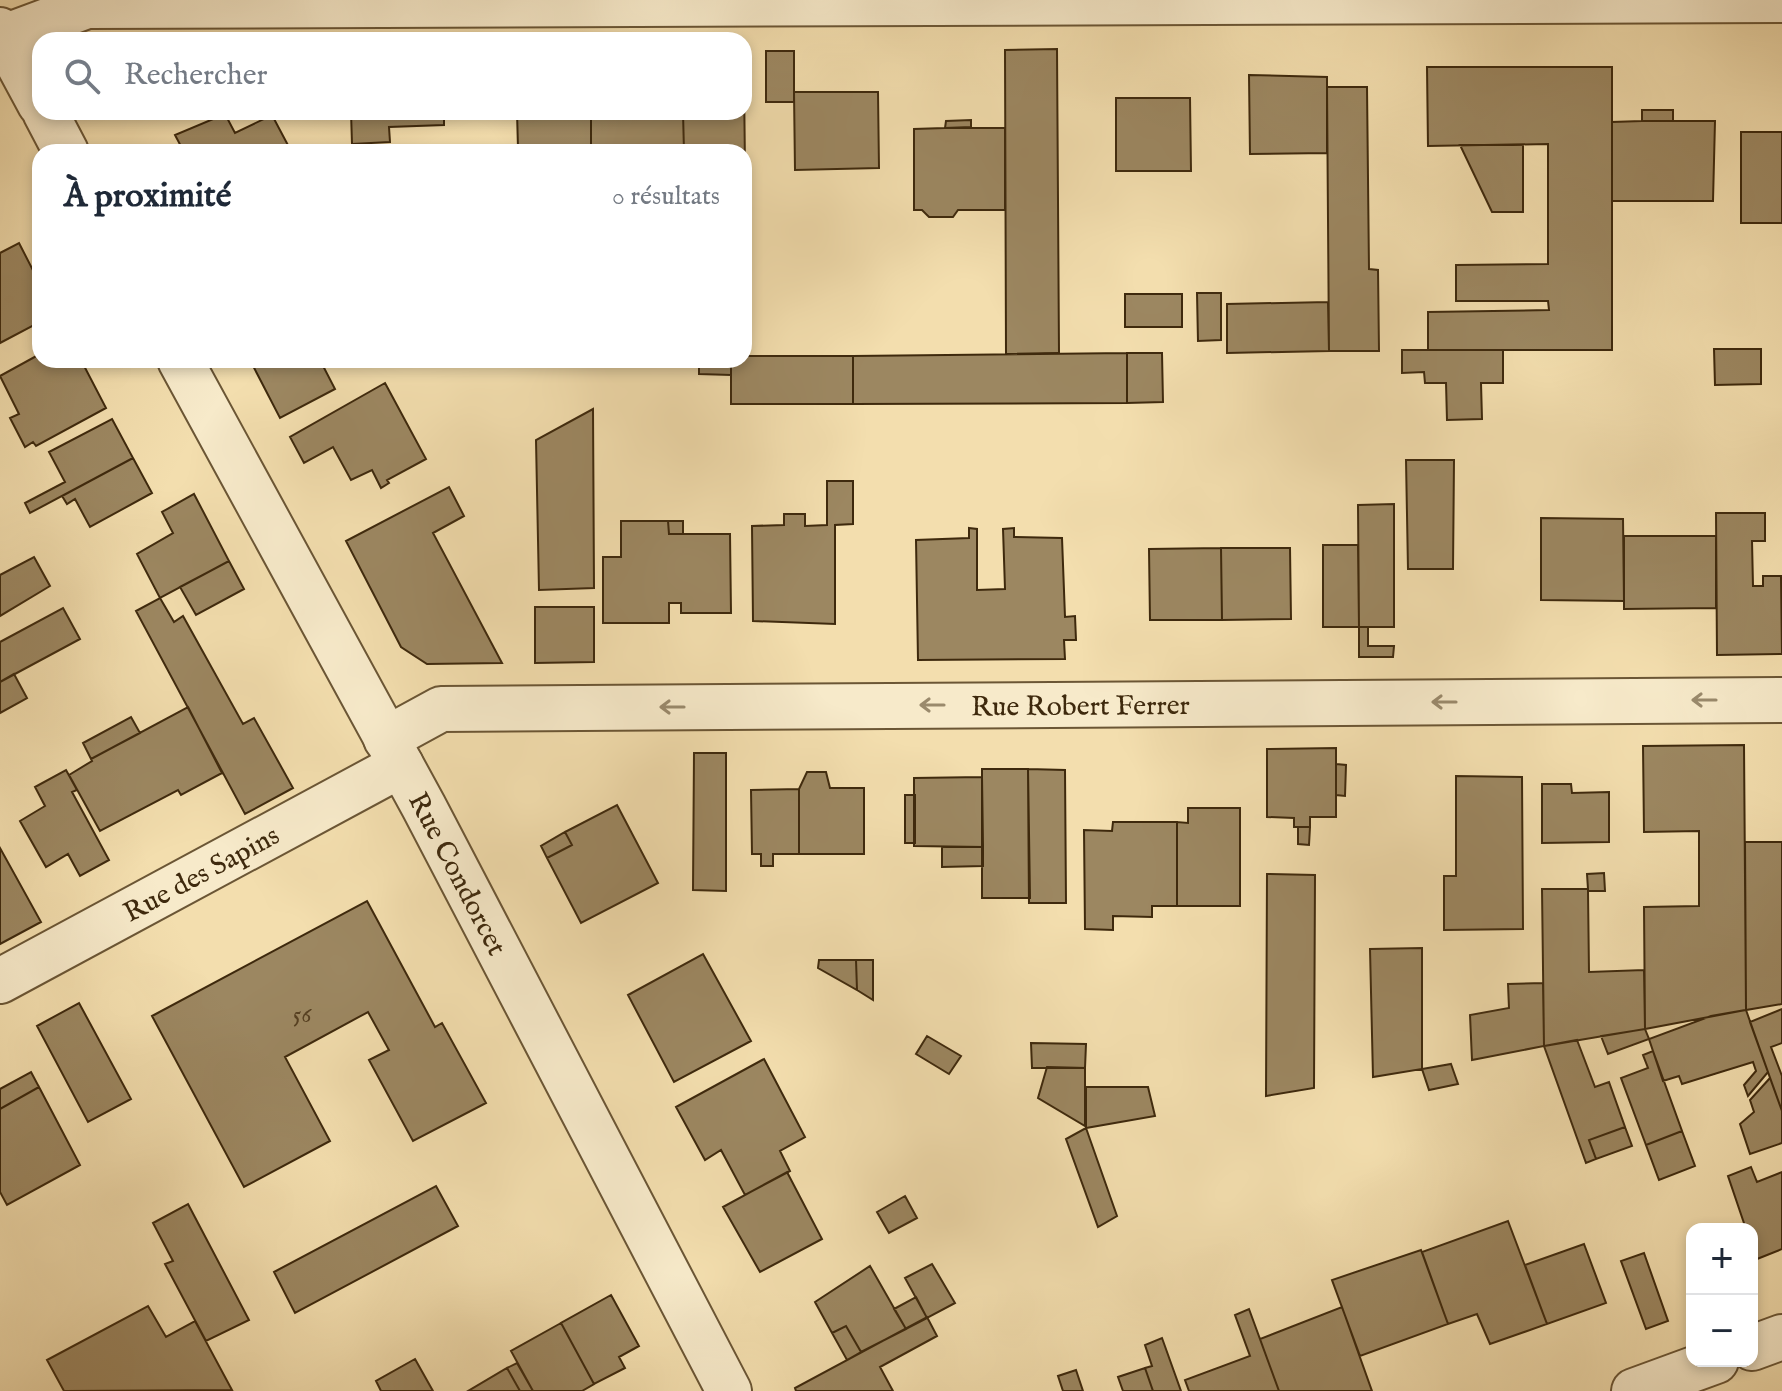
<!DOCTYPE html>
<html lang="fr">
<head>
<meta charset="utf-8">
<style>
	:root { --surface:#fff; --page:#f2f2f3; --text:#1f2937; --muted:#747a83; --line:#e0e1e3 }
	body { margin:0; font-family:"IM FELL English",serif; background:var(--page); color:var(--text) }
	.controls { position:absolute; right:24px; bottom:24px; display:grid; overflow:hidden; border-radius:16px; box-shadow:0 4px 12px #0003 }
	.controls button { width:72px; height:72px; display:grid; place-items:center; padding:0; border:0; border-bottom:2px solid var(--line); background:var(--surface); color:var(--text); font:40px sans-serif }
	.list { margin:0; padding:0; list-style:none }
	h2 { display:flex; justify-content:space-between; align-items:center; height:104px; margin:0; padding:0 32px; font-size:34px }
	h2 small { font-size:26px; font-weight:400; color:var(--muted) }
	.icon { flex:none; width:44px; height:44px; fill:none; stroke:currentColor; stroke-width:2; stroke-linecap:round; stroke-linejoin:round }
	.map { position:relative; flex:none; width:1782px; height:1391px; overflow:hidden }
	.search { position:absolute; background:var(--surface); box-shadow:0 4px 12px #0003; left:32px; top:32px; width:720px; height:88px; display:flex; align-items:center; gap:20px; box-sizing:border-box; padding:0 28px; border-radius:24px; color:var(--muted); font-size:30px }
	.panel { position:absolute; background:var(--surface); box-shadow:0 4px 12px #0003; left:32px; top:144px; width:720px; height:224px; border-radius:24px }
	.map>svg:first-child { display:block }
	.building { fill:#9c8761; stroke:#3e290d; stroke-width:2 }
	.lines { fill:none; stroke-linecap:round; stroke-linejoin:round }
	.street-casing { stroke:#6b5635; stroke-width:48 }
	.street { stroke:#f7eaca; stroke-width:44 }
	.oneway { stroke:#9a8a6c }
	.labels { text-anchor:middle; stroke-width:6; stroke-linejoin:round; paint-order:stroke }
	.number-label { font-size:24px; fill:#564022 }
	.street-label { font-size:28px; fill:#3e290d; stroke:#f7eaca }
</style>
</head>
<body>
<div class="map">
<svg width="1782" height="1391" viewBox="0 0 1782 1391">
	<rect width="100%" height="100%" fill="#f3deae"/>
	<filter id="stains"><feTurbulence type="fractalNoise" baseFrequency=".0025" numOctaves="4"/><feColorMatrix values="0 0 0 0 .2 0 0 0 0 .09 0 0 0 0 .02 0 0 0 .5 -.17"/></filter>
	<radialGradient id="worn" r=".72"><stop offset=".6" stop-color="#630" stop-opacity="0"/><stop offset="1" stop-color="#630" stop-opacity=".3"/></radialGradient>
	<path class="building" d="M 1057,49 L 1059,353 L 1006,354 L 1005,50 Z
		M 766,51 L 794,51 L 794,102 L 766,102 Z
		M 1427,67 L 1612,67 L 1612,350 L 1428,350 L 1428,312 L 1549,310 L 1548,301 L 1456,301 L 1456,265 L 1548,264 L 1548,144 L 1428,146 Z
		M 1249,75 L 1327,77 L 1327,153 L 1250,154 Z
		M 744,82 L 745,167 L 744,152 L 684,152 L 683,112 L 744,112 Z
		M 1327,87 L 1367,87 L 1369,269 L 1378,270 L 1379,351 L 1329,351 Z
		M 794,92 L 878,92 L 879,168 L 795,170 Z
		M 1116,98 L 1190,98 L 1191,171 L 1116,171 Z
		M 1642,110 L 1673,110 L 1673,121 L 1642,121 Z
		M 351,112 L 444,112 L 444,125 L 389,127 L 390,142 L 352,144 Z
		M 517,112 L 591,112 L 591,152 L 518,148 Z
		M 591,112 L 683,112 L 684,152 L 591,152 Z
		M 225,114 L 235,133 L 272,115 L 290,149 L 286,152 L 184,152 L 175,135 Z
		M 971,120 L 971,127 L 945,128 L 946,121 Z
		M 1642,121 L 1715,121 L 1713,201 L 1612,201 L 1612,122 Z
		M 945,128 L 1005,128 L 1005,210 L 958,210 L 953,217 L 929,217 L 922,210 L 914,210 L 914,129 Z
		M 1741,132 L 1782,132 L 1782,223 L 1741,223 Z
		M 1460,145 L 1523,145 L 1523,212 L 1492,212 Z
		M 19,243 L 40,284 L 40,322 L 0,343 L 0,253 Z
		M 1197,293 L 1221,293 L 1221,340 L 1198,341 Z
		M 1125,294 L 1182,294 L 1182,327 L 1125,327 Z
		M 1328,302 L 1329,351 L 1227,353 L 1227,304 Z
		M 1714,349 L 1761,349 L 1761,384 L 1715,385 Z
		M 1402,350 L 1503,350 L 1503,383 L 1481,383 L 1482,419 L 1447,420 L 1446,383 L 1425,383 L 1424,372 L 1402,373 Z
		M 1127,353 L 1162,353 L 1163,402 L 1127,403 Z
		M 1127,353 L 1127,403 L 853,404 L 853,356 Z
		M 40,354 L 40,360 L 81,360 L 106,408 L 36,446 L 33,442 L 25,447 L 10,418 L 19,414 L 0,376 Z
		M 744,356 L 853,356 L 853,404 L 731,404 L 731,360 L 744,360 Z
		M 250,360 L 320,360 L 335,389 L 280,418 Z
		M 699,360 L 731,360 L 731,375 L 699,374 Z
		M 385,383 L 426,459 L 387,480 L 389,483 L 381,488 L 372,470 L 351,480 L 333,447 L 304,463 L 290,437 Z
		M 593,409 L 594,588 L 539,590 L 536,440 Z
		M 112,419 L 133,458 L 30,513 L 25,503 L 65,482 L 49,452 Z
		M 133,458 L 152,493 L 90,527 L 75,499 L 67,504 L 62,496 Z
		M 1406,460 L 1454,460 L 1453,569 L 1408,569 Z
		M 827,481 L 853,481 L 853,524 L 835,525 L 835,624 L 753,621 L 752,526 L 784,525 L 784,514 L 805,514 L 805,526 L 827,525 Z
		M 449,487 L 464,516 L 433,533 L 502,663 L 427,664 L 401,647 L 346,541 Z
		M 194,494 L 229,561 L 160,598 L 137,554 L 173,533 L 162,512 Z
		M 1394,504 L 1394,627 L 1359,627 L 1358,505 Z
		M 1716,513 L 1765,513 L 1765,541 L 1752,541 L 1753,586 L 1763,586 L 1763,576 L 1781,576 L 1782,654 L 1717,655 Z
		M 1541,518 L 1623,519 L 1624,601 L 1541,600 Z
		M 621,521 L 668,521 L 669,534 L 730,534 L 731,613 L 681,613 L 681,603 L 669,603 L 669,623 L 603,623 L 603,557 L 621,557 Z
		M 668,521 L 683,521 L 683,534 L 669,534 Z
		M 969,528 L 977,529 L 977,590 L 1005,589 L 1003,529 L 1014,528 L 1014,537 L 1062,538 L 1065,617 L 1075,616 L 1076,640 L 1064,640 L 1065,659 L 918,660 L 916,540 L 969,538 Z
		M 1624,536 L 1716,536 L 1716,608 L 1624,609 Z
		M 1323,545 L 1358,545 L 1359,627 L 1323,627 Z
		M 1221,548 L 1222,620 L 1150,620 L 1149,549 Z
		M 1221,548 L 1290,548 L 1291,619 L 1222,620 Z
		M 34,557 L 50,586 L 0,616 L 0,575 Z
		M 229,561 L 244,589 L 196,615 L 180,587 Z
		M 160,598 L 174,622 L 183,616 L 243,724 L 254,718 L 293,788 L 245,814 L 136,611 Z
		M 535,607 L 594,607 L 594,662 L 535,663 Z
		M 63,608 L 80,639 L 0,682 L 0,642 Z
		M 1359,627 L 1368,627 L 1368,646 L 1394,646 L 1393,657 L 1359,657 Z
		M 14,674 L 27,698 L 0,713 L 0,682 Z
		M 188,707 L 222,773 L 181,795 L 178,790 L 100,831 L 69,775 L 92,761 L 91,759 Z
		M 131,717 L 140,733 L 91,759 L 83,743 Z
		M 1744,745 L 1746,1010 L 1645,1029 L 1644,907 L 1699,906 L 1699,831 L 1644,832 L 1643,746 Z
		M 1336,748 L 1336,817 L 1310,817 L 1310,827 L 1294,827 L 1294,818 L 1267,817 L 1267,749 Z
		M 694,753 L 726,753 L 726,891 L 693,890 Z
		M 1336,764 L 1346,765 L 1345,796 L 1336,795 Z
		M 982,769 L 1028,769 L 1030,898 L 982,898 Z
		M 1028,769 L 1065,770 L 1066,903 L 1029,903 Z
		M 66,770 L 77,790 L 72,792 L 109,860 L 80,876 L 68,854 L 46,867 L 20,821 L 45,806 L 35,787 Z
		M 807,772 L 826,772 L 830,788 L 864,788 L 864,854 L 799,854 L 799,789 Z
		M 1456,776 L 1522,777 L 1523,929 L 1444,930 L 1444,876 L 1456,876 Z
		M 982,777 L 983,847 L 914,846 L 914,778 Z
		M 1542,784 L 1571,784 L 1572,793 L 1609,792 L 1609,842 L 1542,843 Z
		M 799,789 L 799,854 L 773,854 L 773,866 L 761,866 L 761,854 L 752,854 L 751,790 Z
		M 905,795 L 915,795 L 915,843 L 905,843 Z
		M 617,805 L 658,883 L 581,923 L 547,858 L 572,845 L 565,832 Z
		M 1188,808 L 1240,808 L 1240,906 L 1177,906 L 1177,822 L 1188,823 Z
		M 1113,822 L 1177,822 L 1177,906 L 1152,906 L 1152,917 L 1113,916 L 1113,930 L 1085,929 L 1084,830 L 1112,831 Z
		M 1298,827 L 1310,827 L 1309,845 L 1298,844 Z
		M 565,832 L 572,845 L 547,858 L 541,846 Z
		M 1745,842 L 1782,842 L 1782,1004 L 1746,1010 Z
		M 942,847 L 983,847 L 983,866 L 942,867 Z
		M 0,848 L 41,922 L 0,944 Z
		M 1604,873 L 1605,891 L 1588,891 L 1589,972 L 1644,970 L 1645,1029 L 1544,1046 L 1542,889 L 1588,889 L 1587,874 Z
		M 1267,874 L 1315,875 L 1314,1088 L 1266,1096 Z
		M 367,901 L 435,1027 L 442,1023 L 486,1103 L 413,1141 L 369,1060 L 389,1050 L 368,1012 L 285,1057 L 330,1141 L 244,1187 L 152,1016 Z
		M 1422,948 L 1422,1069 L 1373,1077 L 1370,949 Z
		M 703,954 L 751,1041 L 674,1082 L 628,995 Z
		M 819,960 L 856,960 L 857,990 L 818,968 Z
		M 856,960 L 873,960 L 873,1000 L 857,990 Z
		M 1543,983 L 1544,1046 L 1472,1060 L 1470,1015 L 1509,1008 L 1508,984 Z
		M 79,1003 L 131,1099 L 88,1122 L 37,1026 Z
		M 1782,1009 L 1782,1043 L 1771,1047 L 1782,1076 L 1782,1111 L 1750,1022 Z
		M 1746,1010 L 1768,1072 L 1748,1096 L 1744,1085 L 1756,1071 L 1753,1062 L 1682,1084 L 1679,1076 L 1663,1081 L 1649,1039 L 1711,1016 Z
		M 1645,1029 L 1649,1039 L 1608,1054 L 1601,1036 Z
		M 927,1036 L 961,1056 L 949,1074 L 916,1054 Z
		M 1577,1040 L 1595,1087 L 1609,1082 L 1625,1127 L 1589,1140 L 1596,1159 L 1586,1163 L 1544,1046 Z
		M 1031,1043 L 1086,1044 L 1085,1068 L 1032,1068 Z
		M 1653,1051 L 1682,1131 L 1646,1145 L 1621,1078 L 1648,1068 L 1643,1055 Z
		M 764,1059 L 805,1137 L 780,1151 L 790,1171 L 745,1195 L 721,1150 L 705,1160 L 676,1107 Z
		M 1451,1064 L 1458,1084 L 1429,1090 L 1422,1069 Z
		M 1047,1067 L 1085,1068 L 1085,1126 L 1038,1098 Z
		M 31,1072 L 39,1087 L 0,1109 L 0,1089 Z
		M 1770,1078 L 1782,1111 L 1782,1143 L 1750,1154 L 1740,1124 L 1754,1112 L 1750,1100 Z
		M 39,1087 L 80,1165 L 7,1205 L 0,1192 L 0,1109 Z
		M 1086,1087 L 1148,1087 L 1155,1116 L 1086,1128 Z
		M 1625,1127 L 1632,1146 L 1596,1159 L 1589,1140 Z
		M 1086,1128 L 1117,1216 L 1098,1227 L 1066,1139 Z
		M 1682,1131 L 1695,1166 L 1659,1180 L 1646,1145 Z
		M 1751,1167 L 1757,1182 L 1782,1172 L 1782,1249 L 1757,1259 L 1752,1229 L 1746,1229 L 1728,1176 Z
		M 787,1172 L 822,1239 L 760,1272 L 723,1207 Z
		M 436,1186 L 458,1226 L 295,1313 L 274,1272 Z
		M 905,1196 L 917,1218 L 889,1233 L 877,1212 Z
		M 188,1204 L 249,1320 L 206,1341 L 165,1264 L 173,1261 L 153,1223 Z
		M 1508,1221 L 1547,1324 L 1490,1344 L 1477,1314 L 1448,1324 L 1422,1252 Z
		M 1584,1244 L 1606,1303 L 1547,1324 L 1525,1265 Z
		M 1421,1250 L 1448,1324 L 1360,1356 L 1332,1280 Z
		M 1644,1253 L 1668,1321 L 1646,1329 L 1621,1261 Z
		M 932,1264 L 955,1303 L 927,1318 L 905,1278 Z
		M 870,1266 L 906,1329 L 861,1352 L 846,1326 L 832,1333 L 815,1302 Z
		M 611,1295 L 639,1346 L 619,1357 L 625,1368 L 594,1384 L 561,1323 Z
		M 916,1297 L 927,1318 L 906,1329 L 894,1309 Z
		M 148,1306 L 166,1337 L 195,1321 L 232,1390 L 64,1391 L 47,1360 Z
		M 1342,1307 L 1372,1391 L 1279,1391 L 1260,1339 Z
		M 1249,1309 L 1279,1391 L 1189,1391 L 1185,1380 L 1250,1356 L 1235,1315 Z
		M 927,1317 L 937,1336 L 880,1367 L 893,1391 L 796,1391 L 795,1388 Z
		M 561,1323 L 594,1384 L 582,1391 L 533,1391 L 511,1351 Z
		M 846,1326 L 861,1352 L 847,1360 L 832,1333 Z
		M 1162,1338 L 1181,1391 L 1153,1391 L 1145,1368 L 1152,1366 L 1145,1345 Z
		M 415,1359 L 433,1391 L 381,1391 L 376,1381 Z
		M 517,1363 L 533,1391 L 520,1391 L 507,1368 Z
		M 507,1368 L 520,1391 L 468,1391 Z
		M 1145,1368 L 1153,1391 L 1123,1391 L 1118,1377 Z
		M 1076,1370 L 1083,1391 L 1063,1391 L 1058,1376 Z"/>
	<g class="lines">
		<defs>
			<g id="street">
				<path d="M 0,30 L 40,104"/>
				<path d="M 4,37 L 87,6 L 1782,0"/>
				<path d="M 45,112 L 66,152"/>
				<path id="s1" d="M 180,360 L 424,807 L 729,1391"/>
				<path id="s2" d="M 386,739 L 441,709 L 1782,700"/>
				<path id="s3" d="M 0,981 L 401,765"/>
				<path d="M 1752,1348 L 1782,1337"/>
				<path d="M 1634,1391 L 1716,1361"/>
			</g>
		</defs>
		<use href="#street" class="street-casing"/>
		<use href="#street" class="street"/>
	</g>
	<defs><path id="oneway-shaft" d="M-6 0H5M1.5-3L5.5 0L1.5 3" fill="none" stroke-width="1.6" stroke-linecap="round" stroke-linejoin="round" transform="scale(2)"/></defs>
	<g class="oneway">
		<use href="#oneway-shaft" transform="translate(1704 700) rotate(180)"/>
		<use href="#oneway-shaft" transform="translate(1444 702) rotate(180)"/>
		<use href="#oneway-shaft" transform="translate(932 705) rotate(180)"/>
		<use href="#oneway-shaft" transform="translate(672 707) rotate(180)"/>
	</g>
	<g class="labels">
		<g class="number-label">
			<text x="302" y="1022">56</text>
		</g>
		<g class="street-label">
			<text dy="10" stroke="none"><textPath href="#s2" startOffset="702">Rue Robert Ferrer</textPath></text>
			<text dy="10" stroke="none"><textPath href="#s3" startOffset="228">Rue des Sapins</textPath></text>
			<text dy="10" stroke="none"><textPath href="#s1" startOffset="584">Rue Condorcet</textPath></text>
		</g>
	</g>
	<rect width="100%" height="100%" filter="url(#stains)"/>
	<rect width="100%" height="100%" fill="url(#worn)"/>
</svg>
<div class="controls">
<button>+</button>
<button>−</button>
</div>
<div class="search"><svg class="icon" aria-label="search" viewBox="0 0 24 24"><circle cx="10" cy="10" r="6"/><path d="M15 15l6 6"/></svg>Rechercher</div>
<section class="panel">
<h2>À proximité<small>0 résultats</small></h2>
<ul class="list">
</ul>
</section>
</div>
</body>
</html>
